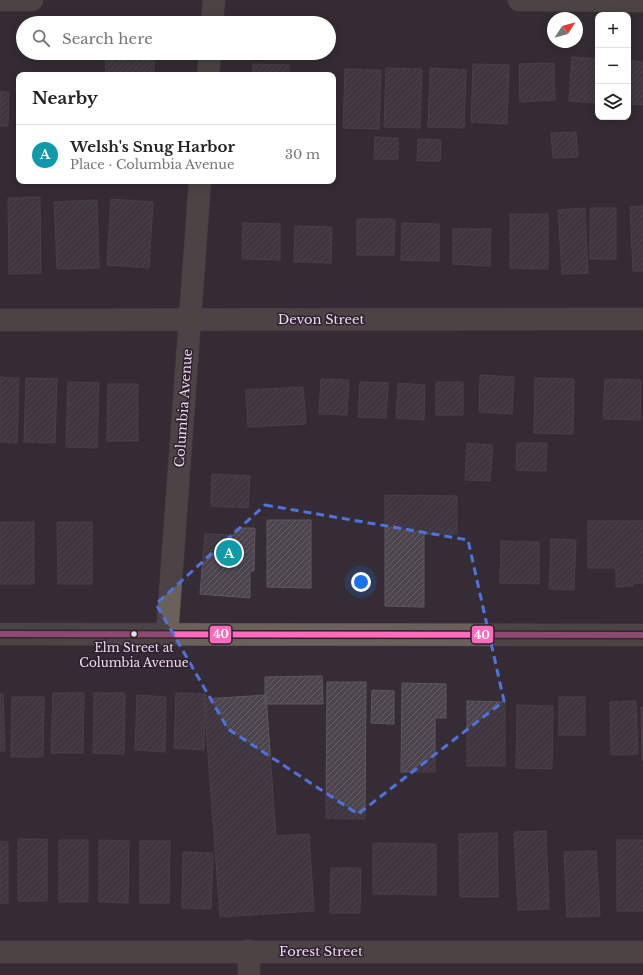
<!DOCTYPE html>
<html lang="en">
<head>
<meta charset="utf-8">
<style>
	:root { --surface:#fff; --page:#f2f2f2; --text:#222; --muted:#767676; --line:#e0e0e0; --accent:#d93025 }
	body { margin:0; font-family:"Libre Baskerville",serif; background:var(--page); color:var(--text) }
	.controls { position:absolute; right:12px; top:12px; display:grid; overflow:hidden; border-radius:8px; box-shadow:0 2px 10px #0003 }
	.controls button { width:36px; height:36px; display:grid; place-items:center; padding:0; border:0; border-bottom:1px solid var(--line); background:var(--surface); color:var(--text); font:20px sans-serif }
	.compass { position:absolute; left:547px; top:12px; width:36px; height:36px; border-radius:50%; background:var(--surface); box-shadow:0 2px 10px #0003; rotate:54deg }
	.you { position:absolute; left:361px; top:582px; width:14px; height:14px; margin:-10px; border:3px solid #fff; border-radius:50%; background:#1a73e8; box-shadow:0 0 0 6px #1a73e833 }
	.badge { display:grid; place-items:center; width:26px; height:26px; border-radius:50%; background:var(--accent); color:#fff; font-size:13px; font-weight:700 }
	.pin { position:absolute; translate:-50% -50%; border:2px solid #fff; box-shadow:0 1px 4px #0006 }
	.list { margin:0; padding:0; list-style:none }
	h2 { display:flex; justify-content:space-between; align-items:center; height:52px; margin:0; padding:0 16px; font-size:17px }
	h2 small { font-size:13px; font-weight:400; color:var(--muted) }
	.list li { display:grid; grid-template-columns:26px 1fr auto; gap:12px; align-items:center; box-sizing:border-box; height:60px; padding:0 16px; border-top:1px solid var(--line) }
	.list b { display:block; font-size:15px; white-space:nowrap }
	.list p { margin:0; font-size:13px; white-space:nowrap; color:var(--muted) }
	.list em { font-size:13px; font-style:normal; color:var(--muted) }
	.icon { flex:none; width:22px; height:22px; fill:none; stroke:currentColor; stroke-width:2; stroke-linecap:round; stroke-linejoin:round }
	.map { position:relative; flex:none; width:643px; height:975px; overflow:hidden }
	.search { position:absolute; background:var(--surface); box-shadow:0 2px 10px #0003; left:16px; top:16px; width:320px; height:44px; display:flex; align-items:center; gap:10px; box-sizing:border-box; padding:0 14px; border-radius:22px; color:var(--muted); font-size:15px }
	.panel { position:absolute; background:var(--surface); box-shadow:0 2px 10px #0003; left:16px; top:72px; width:320px; height:112px; border-radius:8px }
	.map>svg:first-child { display:block }
	.building { fill:url(#building-hatch); stroke:#5f575f }
	.lines { fill:none; stroke-linecap:round; stroke-linejoin:round }
	.minor-casing { stroke:#514951; stroke-width:23 }
	.minor { stroke:#69615a; stroke-width:22 }
	.bus-1-casing { stroke:#2f1e2f; stroke-width:9 }
	.bus-1 { stroke:#fb6dba; stroke-width:6 }
	.marked { fill:none; stroke:#5072dc; stroke-width:3; stroke-dasharray:8 5; stroke-linejoin:round }
	.bus-dot { fill:#eadfea; stroke:#2f1e2f; stroke-width:1.5 }
	.labels { text-anchor:middle; stroke-width:3; stroke-linejoin:round; paint-order:stroke }
	.bus-label { font-size:12px; fill:#eadfea; stroke:#2f1e2f }
	.street-label { font-size:13px; fill:#eadfea; stroke:#2f1e2f }
	.line-badge { stroke:#2f1e2f; stroke-width:1.5 }
	.badge-label { font-size:11px; text-anchor:middle; font-weight:bold; fill:#fff }
</style>
</head>
<body>
<div class="map">
<svg width="643" height="975" viewBox="0 0 643 975">
	<defs>
		<pattern id="building-hatch" width="6" height="6" patternUnits="userSpaceOnUse"><rect width="6" height="6" fill="#4c444c"/><path d="M-1 1l2-2M0 6l6-6M5 7l2-2" fill="none" stroke="#665f66"/></pattern>
	</defs>
	<rect width="100%" height="100%" fill="#352c35"/>
	<path class="building" d="M 105,53 L 154,53 L 154,75 L 106,75 Z
		M 572,57 L 598,59 L 598,103 L 569,101 Z
		M 628,60 L 643,62 L 643,105 L 628,104 Z
		M 554,63 L 555,100 L 520,102 L 519,64 Z
		M 253,64 L 289,65 L 289,75 L 253,75 Z
		M 473,64 L 509,65 L 507,124 L 471,122 Z
		M 386,68 L 422,69 L 420,128 L 384,127 Z
		M 430,68 L 466,70 L 464,128 L 428,127 Z
		M 345,69 L 381,70 L 379,129 L 343,128 Z
		M 0,92 L 9,92 L 8,126 L 0,126 Z
		M 576,132 L 578,157 L 553,158 L 551,133 Z
		M 375,137 L 398,138 L 398,159 L 374,159 Z
		M 418,139 L 441,140 L 440,161 L 417,161 Z
		M 40,197 L 41,273 L 9,274 L 8,198 Z
		M 111,199 L 153,202 L 149,268 L 107,265 Z
		M 97,200 L 99,268 L 57,269 L 54,202 Z
		M 643,206 L 643,271 L 633,271 L 630,207 Z
		M 585,208 L 588,273 L 562,274 L 558,210 Z
		M 590,208 L 616,208 L 616,259 L 590,259 Z
		M 510,214 L 548,214 L 548,269 L 510,268 Z
		M 357,219 L 395,219 L 394,255 L 357,255 Z
		M 243,223 L 280,224 L 280,260 L 242,259 Z
		M 402,223 L 439,224 L 439,261 L 401,260 Z
		M 295,226 L 332,227 L 331,263 L 294,262 Z
		M 453,229 L 491,229 L 490,266 L 453,264 Z
		M 480,375 L 514,377 L 512,414 L 479,412 Z
		M 0,377 L 19,378 L 17,443 L 0,442 Z
		M 26,378 L 57,379 L 55,443 L 24,442 Z
		M 535,378 L 574,379 L 573,434 L 534,433 Z
		M 321,379 L 349,380 L 347,415 L 319,414 Z
		M 605,379 L 641,380 L 640,420 L 603,419 Z
		M 68,382 L 99,383 L 97,448 L 66,447 Z
		M 360,382 L 388,383 L 386,418 L 358,417 Z
		M 436,382 L 463,382 L 463,415 L 436,415 Z
		M 398,383 L 425,385 L 424,420 L 396,418 Z
		M 108,384 L 138,384 L 138,441 L 107,441 Z
		M 303,387 L 306,424 L 248,427 L 246,390 Z
		M 467,443 L 493,445 L 490,481 L 465,480 Z
		M 517,443 L 547,443 L 546,471 L 516,470 Z
		M 212,474 L 250,476 L 248,508 L 211,506 Z
		M 385,495 L 457,496 L 457,534 L 424,534 L 424,607 L 385,606 Z
		M 267,520 L 311,520 L 311,588 L 267,587 Z
		M 588,521 L 643,521 L 643,583 L 633,583 L 633,586 L 616,587 L 616,568 L 588,568 Z
		M 0,522 L 34,522 L 34,584 L 0,584 Z
		M 57,522 L 92,522 L 92,584 L 58,584 Z
		M 235,528 L 255,528 L 254,571 L 250,571 L 250,598 L 200,594 L 205,534 L 234,535 Z
		M 551,539 L 576,540 L 574,590 L 549,589 Z
		M 501,541 L 539,542 L 539,584 L 500,583 Z
		M 322,676 L 323,704 L 265,704 L 265,677 Z
		M 327,682 L 366,682 L 365,819 L 326,818 Z
		M 402,683 L 446,684 L 446,718 L 435,718 L 435,772 L 401,772 Z
		M 372,690 L 394,691 L 394,724 L 371,723 Z
		M 53,693 L 84,693 L 83,753 L 51,753 Z
		M 94,693 L 125,693 L 124,754 L 93,753 Z
		M 176,693 L 206,694 L 204,750 L 174,748 Z
		M 0,694 L 3,694 L 5,751 L 0,751 Z
		M 137,695 L 166,697 L 165,752 L 135,750 Z
		M 266,695 L 276,836 L 309,834 L 314,911 L 220,917 L 204,699 Z
		M 12,697 L 44,697 L 43,757 L 11,757 Z
		M 559,697 L 585,697 L 585,735 L 559,735 Z
		M 467,701 L 505,702 L 505,766 L 467,766 Z
		M 636,701 L 638,754 L 611,755 L 610,702 Z
		M 517,705 L 553,706 L 552,769 L 516,768 Z
		M 641,707 L 643,707 L 643,760 L 642,760 Z
		M 546,831 L 549,909 L 518,910 L 514,832 Z
		M 497,833 L 498,897 L 460,897 L 459,834 Z
		M 18,839 L 47,839 L 47,901 L 18,901 Z
		M 59,840 L 88,840 L 88,902 L 59,902 Z
		M 99,840 L 129,841 L 128,903 L 99,902 Z
		M 617,840 L 643,840 L 643,911 L 617,911 Z
		M 0,841 L 8,842 L 8,903 L 0,903 Z
		M 140,841 L 170,841 L 169,903 L 140,903 Z
		M 373,843 L 436,844 L 436,895 L 373,894 Z
		M 596,851 L 600,916 L 567,917 L 564,852 Z
		M 183,852 L 213,853 L 211,909 L 182,908 Z
		M 331,868 L 361,868 L 360,913 L 330,913 Z"/>
	<g class="lines">
		<defs>
			<path id="minor" d="M 0,0 L 32,0
				M 519,0 L 643,1
				M 212,23 L 214,0
				M 208,75 L 210,53
				M 0,320 L 643,319
				M 0,634 L 643,635
				M 167,635 L 200,181
				M 249,951 L 249,975
				M 0,952 L 643,952"/>
		</defs>
		<use href="#minor" class="minor-casing"/>
		<use href="#minor" class="minor"/>
		<defs>
			<path id="bus-1" d="M 0,634 L 643,635"/>
		</defs>
		<use href="#bus-1" class="bus-1-casing"/>
		<use href="#bus-1" class="bus-1"/>
	</g>
	<path d="M0 0H643V975H0ZM 265,505 L 468,540 L 504,701 L 358,814 L 228,729 L 156,604 Z" fill="#352c35" fill-opacity=".55" fill-rule="evenodd"/>
	<path class="marked" d="M 265,505 L 468,540 L 504,701 L 358,814 L 228,729 L 156,604 Z"/>
	<circle class="bus-dot" cx="134" cy="634" r="3.5"/>
	<g class="labels">
		<g class="bus-label">
			<text x="134" y="652">Elm Street at<tspan x="134" dy="15">Columbia Avenue</tspan></text>
		</g>
		<g class="street-label">
			<text x="321" y="324">Devon Street</text>
			<text transform="translate(183 408) rotate(-86)" y="5">Columbia Avenue</text>
			<text x="321" y="956">Forest Street</text>
		</g>
	</g>
	<g class="line-badge">
		<rect x="209" y="625" width="23" height="19" rx="4" fill="#fb6dba"/>
		<rect x="471" y="625" width="23" height="19" rx="4" fill="#fb6dba"/>
	</g>
	<g class="badge-label">
		<text x="221" y="638">40</text>
		<text x="482" y="639">40</text>
	</g>
</svg>
<div class="controls">
<button>+</button>
<button>−</button>
<button><svg class="icon" aria-label="layers" viewBox="0 0 24 24"><path d="M12 4l9 5-9 5-9-5zM3 14l9 5 9-5"/></svg></button>
</div>
<svg class="compass" viewBox="-18 -18 36 36"><path d="M0-13l5 13h-10z" fill="#e53935"/><path d="M0 13l5-13h-10z" fill="#767676"/></svg>
<div class="you"></div>
<div class="pin badge" style="left:229px;top:553px;background:#0f9aa8">A</div>
<div class="search"><svg class="icon" aria-label="search" viewBox="0 0 24 24"><circle cx="10" cy="10" r="6"/><path d="M15 15l6 6"/></svg>Search here</div>
<section class="panel">
<h2>Nearby<small></small></h2>
<ul class="list">
<li><span class="badge" style="background:#0f9aa8">A</span><div><b>Welsh's Snug Harbor</b><p>Place · Columbia Avenue</p></div><em>30 m</em></li>
</ul>
</section>
</div>
</body>
</html>
